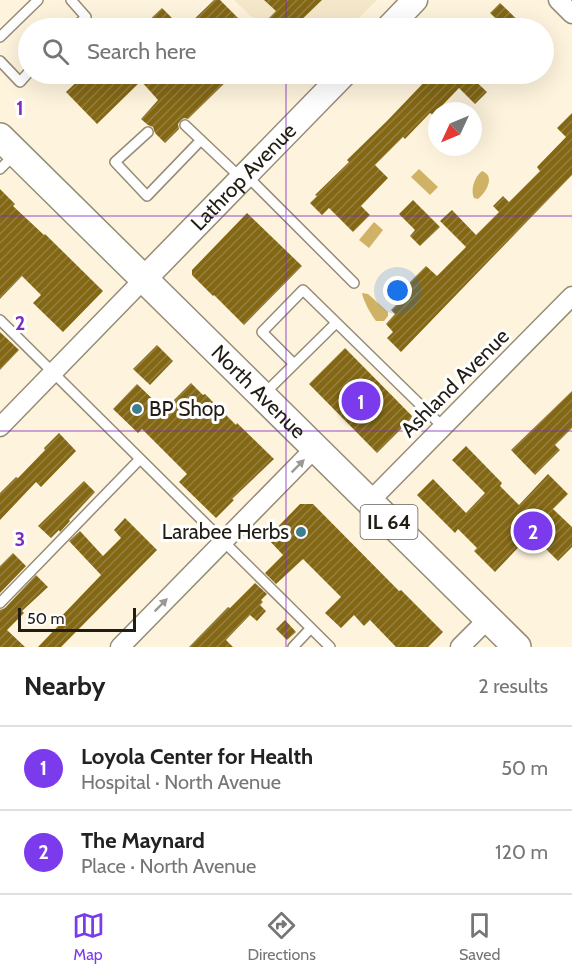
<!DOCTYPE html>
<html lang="en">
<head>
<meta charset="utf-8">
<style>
	:root { --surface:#fff; --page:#f2f2f2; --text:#222; --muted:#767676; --line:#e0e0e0; --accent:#7c3aed }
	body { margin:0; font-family:Cabin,sans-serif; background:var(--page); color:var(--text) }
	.compass { position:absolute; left:428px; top:102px; width:54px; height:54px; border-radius:50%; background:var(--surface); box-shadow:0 6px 24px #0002; rotate:226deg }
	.scale { position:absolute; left:18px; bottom:15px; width:118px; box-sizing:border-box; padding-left:6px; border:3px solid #211d15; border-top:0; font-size:16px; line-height:21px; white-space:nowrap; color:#211d15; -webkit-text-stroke:4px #fff; paint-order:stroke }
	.you { position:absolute; left:398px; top:291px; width:21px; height:21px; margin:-15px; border:4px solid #fff; border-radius:50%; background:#1a73e8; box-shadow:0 0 0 9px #1a73e833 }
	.badge { display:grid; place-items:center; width:39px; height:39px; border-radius:50%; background:var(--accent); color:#fff; font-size:20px; font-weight:700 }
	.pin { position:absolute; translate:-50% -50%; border:3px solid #fff; box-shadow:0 2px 6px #0006 }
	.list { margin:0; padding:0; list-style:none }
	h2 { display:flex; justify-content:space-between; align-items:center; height:78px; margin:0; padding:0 24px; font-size:26px }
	h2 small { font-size:20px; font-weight:400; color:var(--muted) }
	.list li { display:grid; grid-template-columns:39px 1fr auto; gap:18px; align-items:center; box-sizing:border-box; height:84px; padding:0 24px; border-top:2px solid var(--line) }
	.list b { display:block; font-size:22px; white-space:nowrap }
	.list p { margin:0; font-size:20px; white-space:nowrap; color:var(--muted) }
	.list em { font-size:20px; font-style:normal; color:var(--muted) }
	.icon { flex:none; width:33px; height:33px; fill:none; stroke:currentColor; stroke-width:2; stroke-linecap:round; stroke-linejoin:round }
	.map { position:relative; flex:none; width:572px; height:647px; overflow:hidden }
	.search { position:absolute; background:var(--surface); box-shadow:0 6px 24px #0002; left:18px; right:18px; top:18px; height:66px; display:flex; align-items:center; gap:15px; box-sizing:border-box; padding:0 21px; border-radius:33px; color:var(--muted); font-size:22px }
	.sheet { height:246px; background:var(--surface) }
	nav { display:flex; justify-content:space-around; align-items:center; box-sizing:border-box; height:84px; border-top:2px solid var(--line); background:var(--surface); font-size:16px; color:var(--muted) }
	nav a { display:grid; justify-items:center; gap:3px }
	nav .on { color:var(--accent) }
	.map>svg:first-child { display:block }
	.built { fill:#f5e8ca }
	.water { fill:#d0b267 }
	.building { fill:url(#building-hatch) }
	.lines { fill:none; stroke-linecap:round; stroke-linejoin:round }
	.lane-casing { stroke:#958c77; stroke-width:12 }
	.street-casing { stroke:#958c77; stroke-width:21 }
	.secondary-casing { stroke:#958c77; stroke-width:27 }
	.primary-casing { stroke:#958c77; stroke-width:30 }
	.lane { stroke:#fff; stroke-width:9 }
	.street { stroke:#fff; stroke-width:18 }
	.secondary { stroke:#fff; stroke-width:24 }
	.primary { stroke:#fff; stroke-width:27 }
	.oneway { fill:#9b9996 }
	.grid { fill:none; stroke:#7b2cbf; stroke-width:1.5; stroke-opacity:0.55 }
	.poi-dot { fill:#3d7f91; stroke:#fff; stroke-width:2 }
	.labels { text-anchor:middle; stroke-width:6; stroke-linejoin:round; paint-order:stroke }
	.shield { fill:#fff; stroke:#64615b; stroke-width:1.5 }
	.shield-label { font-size:20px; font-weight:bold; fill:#211d15 }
	.street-label { font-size:21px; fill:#211d15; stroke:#fff }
	.poi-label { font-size:21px; fill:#211d15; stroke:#fff; text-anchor:start }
	.grid-label { font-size:20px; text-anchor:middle; font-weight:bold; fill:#7b2cbf; stroke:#fff; stroke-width:6; stroke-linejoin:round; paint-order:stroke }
</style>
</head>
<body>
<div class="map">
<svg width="572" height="647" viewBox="0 0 572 647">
	<defs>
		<pattern id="building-hatch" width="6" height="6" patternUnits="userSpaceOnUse" patternTransform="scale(1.5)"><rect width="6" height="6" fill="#836713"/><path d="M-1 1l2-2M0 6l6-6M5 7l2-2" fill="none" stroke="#948045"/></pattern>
	</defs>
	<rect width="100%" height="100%" fill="#fef4dd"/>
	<path class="built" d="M 234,0 L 377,0 L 349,28 L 263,28 Z"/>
	<path class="water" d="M 419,169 L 438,187 L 430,195 L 411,177 Z
		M 482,171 C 496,176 486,193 478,199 L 474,198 C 470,190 475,176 482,171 Z
		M 374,222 L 383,230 L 369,248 L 359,240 Z
		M 362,293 L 368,294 L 388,312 L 388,316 L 384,321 L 376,321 C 371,315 363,300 362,293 Z"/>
	<path class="building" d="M 214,0 L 220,0 L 248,28 L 185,28 Z
		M 264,0 L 322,0 L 293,28 L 259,28 L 276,11 Z
		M 500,3 L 526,28 L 506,28 L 490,13 Z
		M 162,8 L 182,28 L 141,28 Z
		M 85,74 L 234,74 L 188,119 L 184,118 L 181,120 L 178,124 L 179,129 L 165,143 L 155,133 L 153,127 L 148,125 L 141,119 L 158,100 L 141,81 L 97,124 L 66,92 Z
		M 432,74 L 468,74 L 487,92 L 475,104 L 459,88 L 433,115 L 430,113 L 405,139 L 403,137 L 375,165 L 388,178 L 361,206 L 370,215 L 353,232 L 329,208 L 322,215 L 310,203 L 317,196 L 315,195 L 349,162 L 347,160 L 387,121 Z
		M 572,113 L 572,175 L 401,352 L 387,338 L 393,332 L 386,324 L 395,314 L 391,310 L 409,292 L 404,288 L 426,266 L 437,276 L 466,247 L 440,221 L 452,210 L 476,235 L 499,212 L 493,206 L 503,196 L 509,202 L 540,171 L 537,167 L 566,137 L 557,128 Z
		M 0,189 L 15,204 L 13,206 L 44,235 L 45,234 L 103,291 L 63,332 L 33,303 L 41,295 L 22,276 L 0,299 Z
		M 413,200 L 440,227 L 420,246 L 410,236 L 415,230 L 399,214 Z
		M 247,213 L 302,266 L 244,325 L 214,295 L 213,296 L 192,275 L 192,270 Z
		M 0,332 L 19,350 L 0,370 Z
		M 157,345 L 173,361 L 150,385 L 133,369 Z
		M 345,348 L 413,417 L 377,453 L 309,384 Z
		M 191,383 L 203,395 L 205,394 L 236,425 L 237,423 L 274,459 L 232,499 L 234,500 L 216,518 L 179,482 L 187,474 L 142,429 L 138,433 L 113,409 L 137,384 L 164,410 Z
		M 572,391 L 572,428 L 555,445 L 560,450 L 535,475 L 511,450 Z
		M 59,433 L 76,451 L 41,487 L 36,482 L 0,520 L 0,493 L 16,477 L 18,478 L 45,450 L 44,448 Z
		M 466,446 L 502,483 L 500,486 L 519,505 L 548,474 L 568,494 L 553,509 L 572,527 L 572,547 L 558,561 L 531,534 L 495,572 L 474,551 L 477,548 L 458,529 L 455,533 L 417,495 L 433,479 L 466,513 L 485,493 L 452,460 Z
		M 84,481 L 95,492 L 69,520 L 70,521 L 60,532 L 59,530 L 51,538 L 38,526 Z
		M 300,504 L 313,504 L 399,591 L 401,590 L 443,632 L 428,647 L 396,647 L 370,620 L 364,626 L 354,615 L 341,628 L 325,613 L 341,597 L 303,559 L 276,584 L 265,573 L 283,555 L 267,538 Z
		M 125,518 L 157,550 L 61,647 L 38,647 L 58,626 L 55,623 L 101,575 L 69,541 L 80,531 L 103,556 L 121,538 L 114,530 Z
		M 13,553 L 26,566 L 0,593 L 0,566 Z
		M 36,575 L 48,587 L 22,611 L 24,613 L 7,630 L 25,647 L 0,647 L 0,610 L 5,608 Z
		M 255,583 L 267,594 L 261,600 L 263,602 L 260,605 L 266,611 L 257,621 L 250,615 L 226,640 L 233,647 L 189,647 L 228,607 L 230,608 Z
		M 285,620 L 296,632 L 287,640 L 276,629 Z"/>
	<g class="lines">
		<defs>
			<path id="lane" d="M 71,0 L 86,17 L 74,28
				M 0,37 L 38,0
				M 0,61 L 20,82 L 28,73
				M 185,125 L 242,179
				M 148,132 L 115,162 L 147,196 L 201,140
				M 0,169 L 14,155
				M 247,176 L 354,283
				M 0,320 L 330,647
				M 294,364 L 262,332 L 303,290 L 443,427
				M 265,393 L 336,323
				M 0,603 L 140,459
				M 293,647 L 311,628"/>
			<path id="street" d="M 558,0 L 572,14
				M 0,427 L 143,280
				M 369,502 L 572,296
				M 120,647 L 315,448
				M 460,647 L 488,619"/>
			<g id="secondary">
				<path d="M 388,28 L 415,0"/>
				<path id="s1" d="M 143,280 L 344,74"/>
			</g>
			<g id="primary">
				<path id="s2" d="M 0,137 L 517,647"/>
			</g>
		</defs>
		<use href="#lane" class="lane-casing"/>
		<use href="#street" class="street-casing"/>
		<use href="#secondary" class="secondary-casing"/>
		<use href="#primary" class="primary-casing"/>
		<use href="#lane" class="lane"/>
		<use href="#street" class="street"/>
		<use href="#secondary" class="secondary"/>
		<use href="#primary" class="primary"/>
	</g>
	<defs><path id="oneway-solid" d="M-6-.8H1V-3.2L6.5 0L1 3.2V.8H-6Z" transform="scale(1.5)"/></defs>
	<g class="oneway">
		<use href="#oneway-solid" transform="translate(298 466) rotate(-45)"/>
		<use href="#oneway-solid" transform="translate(161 605) rotate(-45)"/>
	</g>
	<path class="grid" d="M 286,0 L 286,28M 286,74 L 286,647M 0,216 L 572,216M 0,431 L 572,431"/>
	<g class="poi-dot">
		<circle cx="137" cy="409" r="6"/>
		<circle cx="301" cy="532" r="6"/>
	</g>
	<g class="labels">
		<rect class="shield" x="360.5" y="505" width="57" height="34" rx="4.5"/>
		<g class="shield-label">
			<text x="389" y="529">IL 64</text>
		</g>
		<g class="street-label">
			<text dy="7" stroke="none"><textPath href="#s1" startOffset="144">Lathrop Avenue</textPath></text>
			<text transform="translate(455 383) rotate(-45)" y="7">Ashland Avenue</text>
			<text dy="7" stroke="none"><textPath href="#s2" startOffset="363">North Avenue</textPath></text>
		</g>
		<g class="poi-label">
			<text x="149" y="416">BP Shop</text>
			<text x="289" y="539" text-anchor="end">Larabee Herbs</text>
		</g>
	</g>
	<g class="grid-label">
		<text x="20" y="115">1</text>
		<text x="20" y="330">2</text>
		<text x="20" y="546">3</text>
	</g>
</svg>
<svg class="compass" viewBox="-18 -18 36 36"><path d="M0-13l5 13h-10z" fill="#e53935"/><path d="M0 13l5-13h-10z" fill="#767676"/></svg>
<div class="scale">50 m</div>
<div class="you"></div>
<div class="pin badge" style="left:361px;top:401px">1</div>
<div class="pin badge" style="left:533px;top:531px">2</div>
<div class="search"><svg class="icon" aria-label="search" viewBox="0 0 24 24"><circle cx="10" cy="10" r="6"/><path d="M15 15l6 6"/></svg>Search here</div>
</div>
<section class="sheet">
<h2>Nearby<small>2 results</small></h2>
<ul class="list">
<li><span class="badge">1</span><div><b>Loyola Center for Health</b><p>Hospital · North Avenue</p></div><em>50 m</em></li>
<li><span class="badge">2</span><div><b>The Maynard</b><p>Place · North Avenue</p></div><em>120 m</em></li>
</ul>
</section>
<nav>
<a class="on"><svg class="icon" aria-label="map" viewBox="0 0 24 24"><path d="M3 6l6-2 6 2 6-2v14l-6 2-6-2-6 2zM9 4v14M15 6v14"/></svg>Map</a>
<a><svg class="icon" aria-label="directions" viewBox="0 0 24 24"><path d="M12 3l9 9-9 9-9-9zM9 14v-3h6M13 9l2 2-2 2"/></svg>Directions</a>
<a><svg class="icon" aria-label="saved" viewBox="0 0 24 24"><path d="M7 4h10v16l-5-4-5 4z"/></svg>Saved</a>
</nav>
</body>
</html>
